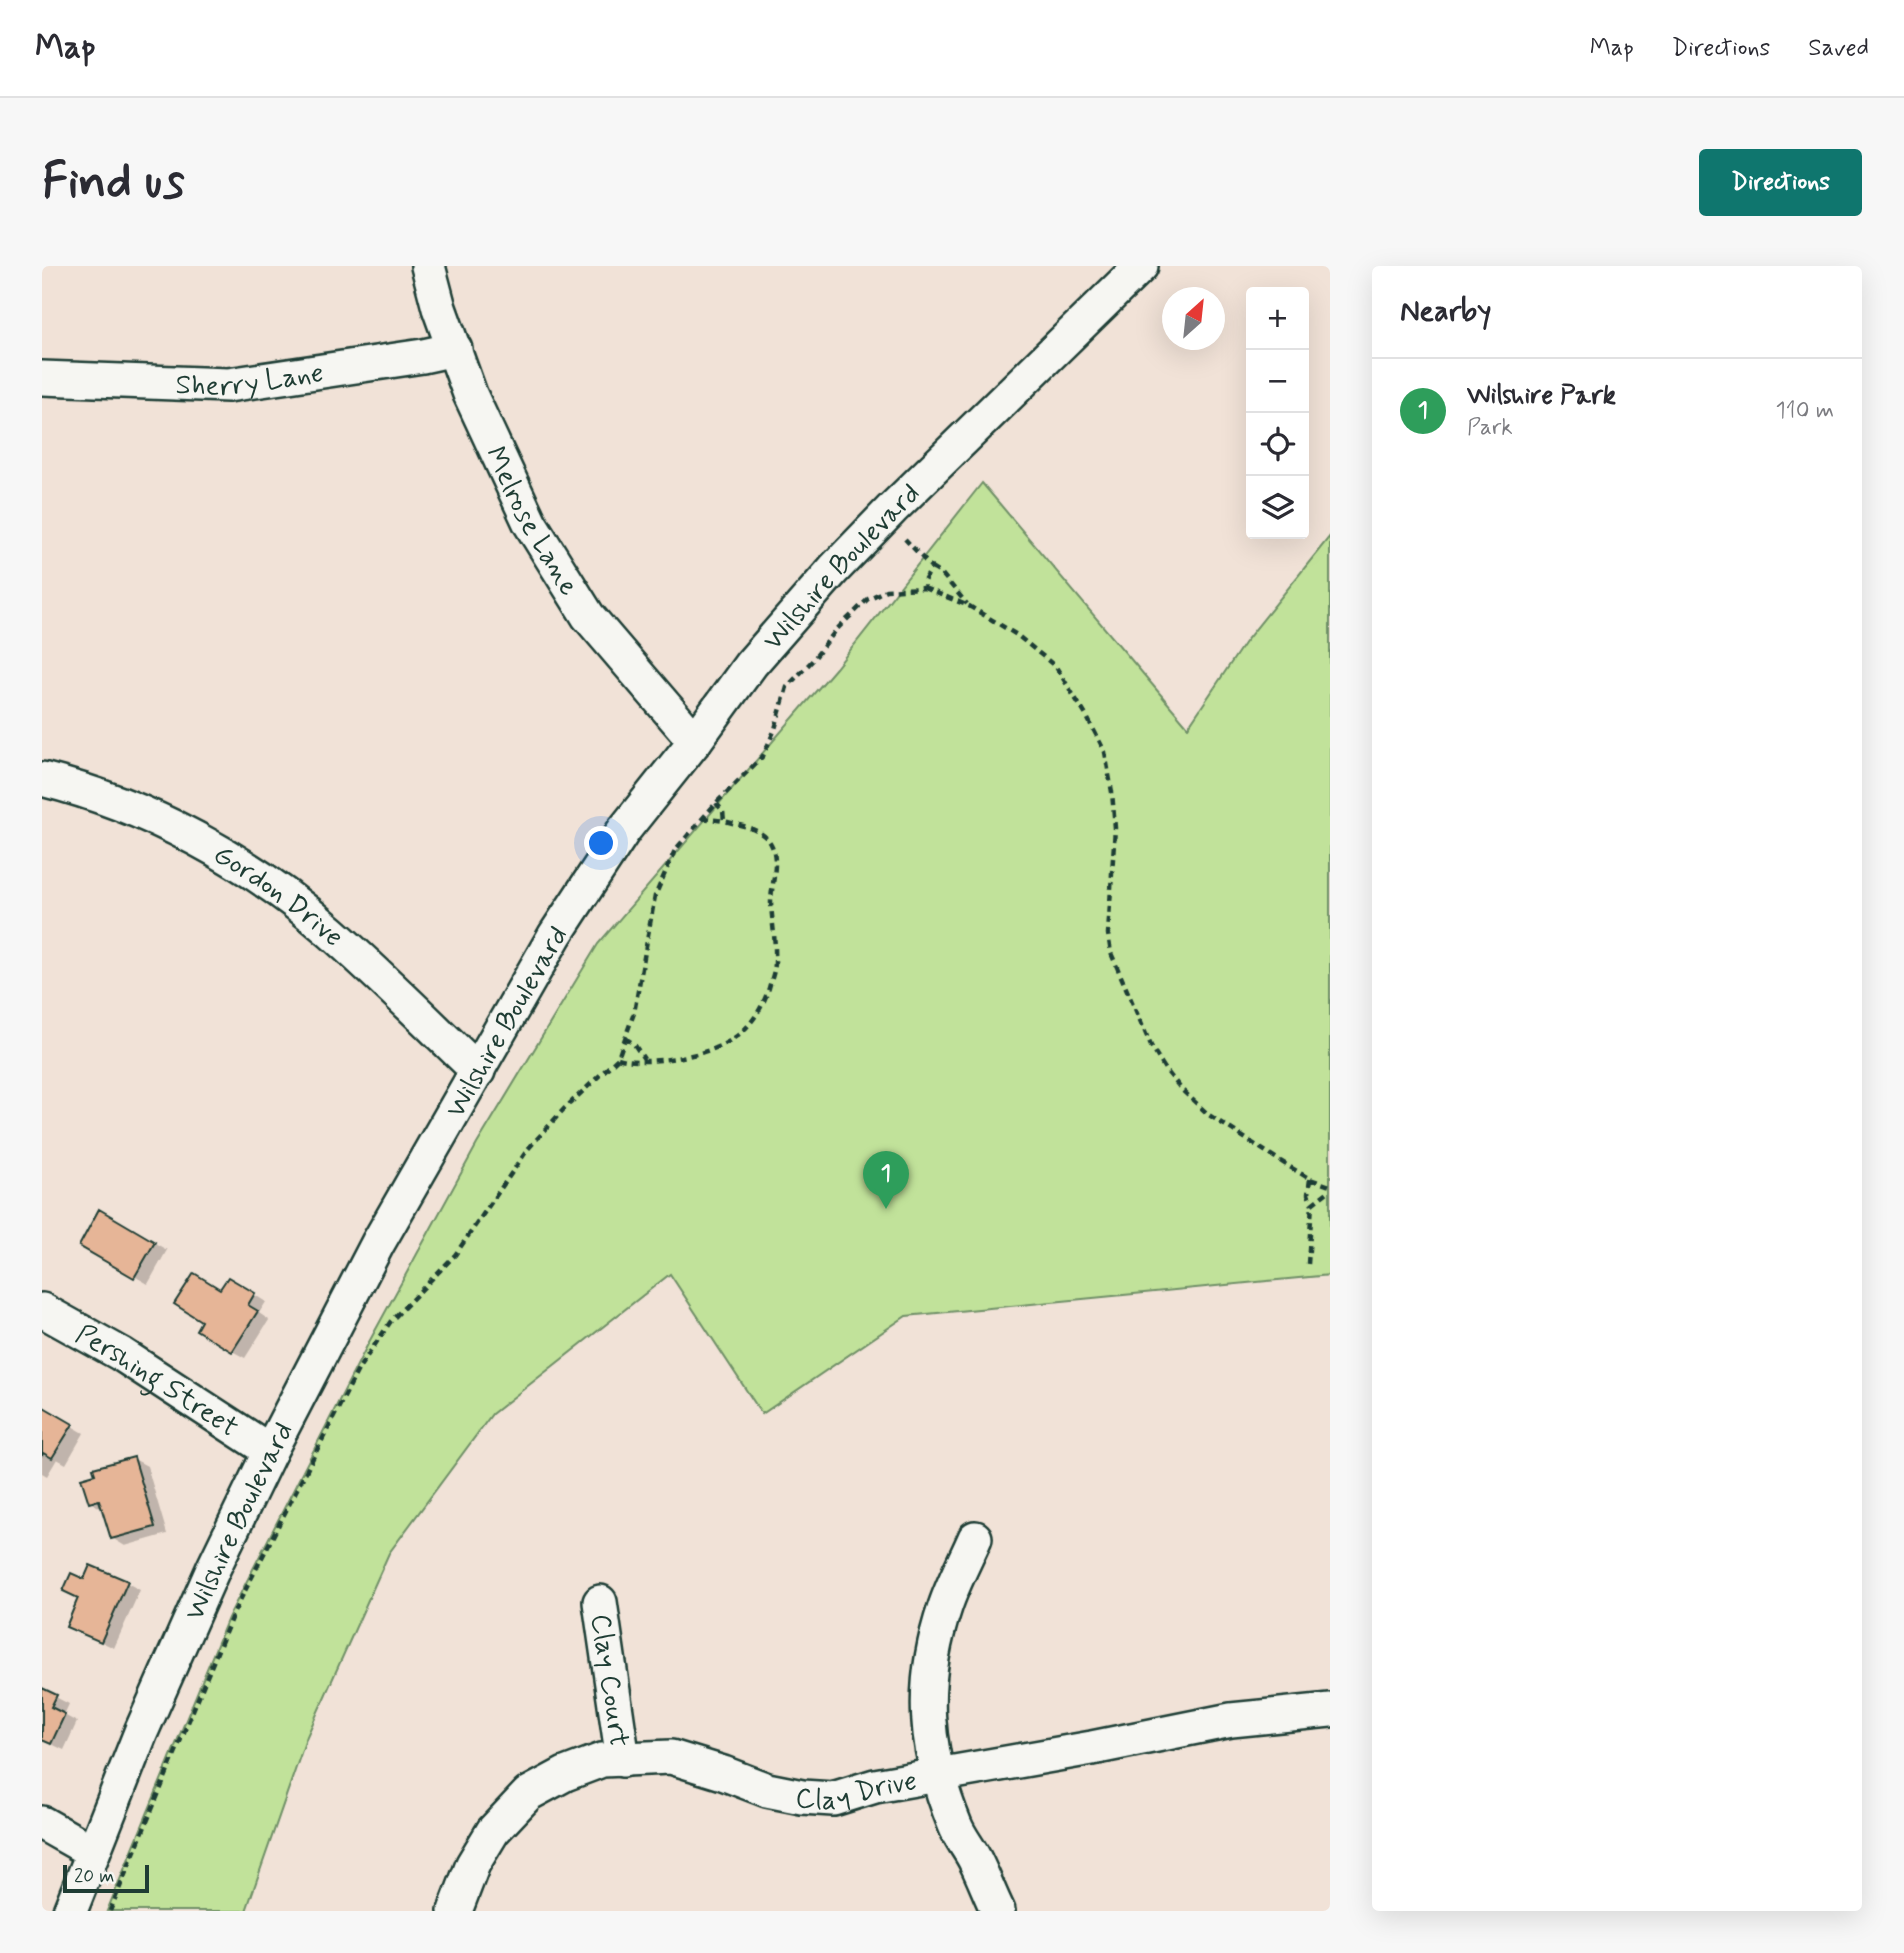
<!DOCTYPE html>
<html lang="en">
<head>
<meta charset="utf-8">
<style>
	:root { --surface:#fff; --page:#f7f7f7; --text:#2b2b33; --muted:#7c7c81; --line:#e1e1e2; --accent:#0f766e }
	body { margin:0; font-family:Mynerve,sans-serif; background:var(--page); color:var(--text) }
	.controls { position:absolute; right:21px; top:21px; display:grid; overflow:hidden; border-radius:7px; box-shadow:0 7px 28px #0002 }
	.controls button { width:63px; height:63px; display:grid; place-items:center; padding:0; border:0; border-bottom:2px solid var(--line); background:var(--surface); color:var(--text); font:35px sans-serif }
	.compass { position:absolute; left:1120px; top:21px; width:63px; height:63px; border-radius:50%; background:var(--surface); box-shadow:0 7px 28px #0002; rotate:27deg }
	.scale { position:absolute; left:21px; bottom:18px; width:86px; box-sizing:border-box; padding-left:7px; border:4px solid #1f3d34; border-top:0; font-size:19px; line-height:24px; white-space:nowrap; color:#1f3d34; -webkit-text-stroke:5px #f6f6f2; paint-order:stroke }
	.you { position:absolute; left:560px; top:578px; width:24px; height:24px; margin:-18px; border:5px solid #fff; border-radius:50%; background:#1a73e8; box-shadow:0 0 0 10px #1a73e833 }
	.badge { display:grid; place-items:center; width:46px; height:46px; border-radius:50%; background:var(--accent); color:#fff; font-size:23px; font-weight:700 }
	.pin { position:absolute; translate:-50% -58px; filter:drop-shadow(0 2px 4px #0008) }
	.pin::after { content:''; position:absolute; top:37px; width:24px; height:21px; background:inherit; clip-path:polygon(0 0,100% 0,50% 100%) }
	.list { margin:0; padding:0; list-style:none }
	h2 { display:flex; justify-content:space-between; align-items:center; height:91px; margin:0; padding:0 28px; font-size:30px }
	h2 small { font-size:23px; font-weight:400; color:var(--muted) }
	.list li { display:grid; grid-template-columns:46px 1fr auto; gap:21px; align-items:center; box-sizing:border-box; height:105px; padding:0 28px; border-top:2px solid var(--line) }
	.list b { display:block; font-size:26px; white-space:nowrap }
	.list p { margin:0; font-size:23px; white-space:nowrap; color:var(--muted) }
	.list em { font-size:23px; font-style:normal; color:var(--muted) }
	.icon { flex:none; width:38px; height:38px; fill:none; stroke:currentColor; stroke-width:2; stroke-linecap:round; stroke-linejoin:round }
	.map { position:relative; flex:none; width:1288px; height:1645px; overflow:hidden; border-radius:7px }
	header { display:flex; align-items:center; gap:42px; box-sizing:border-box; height:98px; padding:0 35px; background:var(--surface); border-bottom:2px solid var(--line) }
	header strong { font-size:33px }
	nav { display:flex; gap:38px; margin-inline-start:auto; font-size:24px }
	.intro { display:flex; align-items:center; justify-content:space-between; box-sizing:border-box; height:168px; padding:0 42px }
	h1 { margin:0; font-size:49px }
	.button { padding:18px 32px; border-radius:7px; background:var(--accent); color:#fff; font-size:24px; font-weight:700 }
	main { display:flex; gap:42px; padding:0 42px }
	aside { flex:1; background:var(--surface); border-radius:7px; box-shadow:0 7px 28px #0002 }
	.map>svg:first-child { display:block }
	.green { fill:#c1e29a; stroke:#709067; stroke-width:2 }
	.shadow { fill:#0003 }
	.building { fill:#e6b597; stroke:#1f3d34; stroke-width:2 }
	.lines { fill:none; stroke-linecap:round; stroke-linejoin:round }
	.minor-casing { stroke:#1f3d34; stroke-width:38 }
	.path { stroke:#1f3d34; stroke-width:4.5; stroke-dasharray:7 5; stroke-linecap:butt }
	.minor { stroke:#f6f6f2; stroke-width:33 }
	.labels { text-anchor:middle; stroke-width:5; stroke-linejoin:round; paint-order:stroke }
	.street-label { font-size:28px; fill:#1f3d34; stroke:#f6f6f2 }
</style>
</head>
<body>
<header>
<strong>Map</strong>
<nav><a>Map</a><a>Directions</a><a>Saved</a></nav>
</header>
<div class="intro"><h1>Find us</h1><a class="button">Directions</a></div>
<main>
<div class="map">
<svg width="1288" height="1645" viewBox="0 0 1288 1645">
	<rect width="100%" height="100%" fill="#f1e2d7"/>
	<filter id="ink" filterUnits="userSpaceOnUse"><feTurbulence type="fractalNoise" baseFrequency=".0143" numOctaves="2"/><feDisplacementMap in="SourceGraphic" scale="14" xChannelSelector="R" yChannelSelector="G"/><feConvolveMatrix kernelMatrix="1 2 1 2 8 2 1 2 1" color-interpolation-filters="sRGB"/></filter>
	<g filter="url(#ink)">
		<path class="green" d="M 940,217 L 1146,461 L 1203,376 L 1288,270 L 1288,1009 L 864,1050 L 720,1148 L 628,1008 L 450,1148 L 347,1287 L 265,1470 L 204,1645 L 65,1645 L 186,1352 L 327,1076 L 435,878 L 556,678 L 794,402 Z"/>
		<path class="shadow" d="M 58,946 L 125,984 L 106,1018 L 39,979 Z
			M 199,1020 L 224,1036 L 217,1047 L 227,1054 L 203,1092 L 190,1085 L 179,1025 Z
			M 0,1143 L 42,1167 L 24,1198 L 15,1193 L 5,1210 L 0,1207 Z
			M 92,1193 L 105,1200 L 125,1268 L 83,1280 L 70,1272 L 62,1244 L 48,1236 L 55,1210 Z
			M 85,1317 L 98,1324 L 72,1382 L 26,1360 Z
			M 0,1424 L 27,1438 L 22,1449 L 35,1456 L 22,1484 L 1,1474 L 0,1476 Z"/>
		<path class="building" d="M 57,943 L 113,976 L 92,1012 L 37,980 Z
			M 152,1007 L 178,1023 L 186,1011 L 213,1027 L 206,1039 L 216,1045 L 190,1086 L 154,1064 L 159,1055 L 132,1038 Z
			M 0,1140 L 31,1158 L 10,1192 L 1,1187 L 0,1190 Z
			M 92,1191 L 113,1261 L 69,1273 L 57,1234 L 47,1237 L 39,1212 L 53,1208 L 51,1202 Z
			M 48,1299 L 86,1315 L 59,1376 L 24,1361 L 36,1332 L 21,1325 L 29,1307 L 42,1313 Z
			M 0,1422 L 15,1429 L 9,1441 L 23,1448 L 9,1478 L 0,1474 Z"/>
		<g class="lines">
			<defs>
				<g id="minor">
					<path id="s1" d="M 386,0 L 397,42 L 428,128 L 488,257 L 546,350 L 653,475"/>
					<path id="s2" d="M 0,112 L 186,119 L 381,90 L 413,83"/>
					<path id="s3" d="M 0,513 C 105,539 207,594 289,666 C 339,710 387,758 436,805"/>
					<path id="s4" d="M 0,1044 L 79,1088 L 228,1185"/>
					<path d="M 933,1272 C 923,1295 911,1317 903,1341 C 877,1418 882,1484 913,1559 C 918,1572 928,1583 934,1596 C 942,1612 948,1629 956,1645"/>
					<path id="s5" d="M 558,1336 L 581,1494"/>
					<path d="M 0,1557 L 51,1586"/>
					<path id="s6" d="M 28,1645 L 99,1466 L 172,1301 L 228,1185 L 336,977 L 513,669 L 582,564 L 653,475 L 709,398 L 792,303 L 850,243 L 1099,0"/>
					<path id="s7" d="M 413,1645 L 431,1598 L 451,1565 L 486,1528 L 523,1508 L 560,1494 L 629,1491 L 681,1507 L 725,1524 L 760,1531 L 791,1533 L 833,1520 L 1050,1482 L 1189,1454 L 1288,1444"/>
				</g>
			</defs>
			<use href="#minor" class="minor-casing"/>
			<path class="path" d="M 890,302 L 900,308 L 925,338
				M 882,322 L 927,340 L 975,369 L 1014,401 L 1045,451 L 1063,486 L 1070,526 L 1073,562 L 1066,668 L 1069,687 L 1109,780 L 1123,803 L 1140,824 L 1167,849 L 1243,898 L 1268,913 L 1288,920
				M 660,552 L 682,555
				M 583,772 L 592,778 L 602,793
				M 576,792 C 594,798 621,794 640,791 C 685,783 712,766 727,722 C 729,714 733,705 733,696 C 734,676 730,656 729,637 C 729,619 738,595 729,578 C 720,562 697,559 682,555 L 681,545 L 674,537
				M 1268,913 L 1266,928 L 1270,938
				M 1266,998 L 1270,938 L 1288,924
				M 68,1645 L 190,1350 L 317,1102 L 349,1055 L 413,989 L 486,883 L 522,843 L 576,792 L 592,747 L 613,630 L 633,584 L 674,537 L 721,490 L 733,463 L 745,421 L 770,395 L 795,363 L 826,333 L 844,324 L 882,322 L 882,315 L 890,302 L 863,273"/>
			<use href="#minor" class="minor"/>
		</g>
	</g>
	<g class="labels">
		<g class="street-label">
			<text dy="10" stroke="none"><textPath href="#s2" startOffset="208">Sherry Lane</textPath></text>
			<text dy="10" stroke="none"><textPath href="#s1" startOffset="276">Melrose Lane</textPath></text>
			<text dy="10" stroke="none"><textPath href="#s6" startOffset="1559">Wilshire Boulevard</textPath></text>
			<text dy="10" stroke="none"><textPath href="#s3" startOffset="266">Gordon Drive</textPath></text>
			<text dy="10" stroke="none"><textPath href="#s6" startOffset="992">Wilshire Boulevard</textPath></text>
			<text dy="10" stroke="none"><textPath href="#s4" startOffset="135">Pershing Street</textPath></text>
			<text dy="10" stroke="none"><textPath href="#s6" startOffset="425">Wilshire Boulevard</textPath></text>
			<text dy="10" stroke="none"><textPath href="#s5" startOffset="79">Clay Court</textPath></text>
			<text dy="10" stroke="none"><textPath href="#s7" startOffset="483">Clay Drive</textPath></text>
		</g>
	</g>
</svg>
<div class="controls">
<button>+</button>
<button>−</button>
<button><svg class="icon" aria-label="locate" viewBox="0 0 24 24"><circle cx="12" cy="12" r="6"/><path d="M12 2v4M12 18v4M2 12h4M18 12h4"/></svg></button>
<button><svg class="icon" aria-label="layers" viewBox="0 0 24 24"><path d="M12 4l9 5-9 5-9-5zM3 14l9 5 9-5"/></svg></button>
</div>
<svg class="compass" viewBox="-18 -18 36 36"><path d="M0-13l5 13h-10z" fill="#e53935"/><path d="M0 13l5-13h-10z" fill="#7c7c81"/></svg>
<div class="scale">20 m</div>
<div class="you"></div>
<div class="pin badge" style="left:844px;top:943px;background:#2e9e5b">1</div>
</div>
<aside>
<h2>Nearby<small></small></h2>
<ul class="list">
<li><span class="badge" style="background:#2e9e5b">1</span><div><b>Wilshire Park</b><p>Park</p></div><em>110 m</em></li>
</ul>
</aside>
</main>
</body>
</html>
